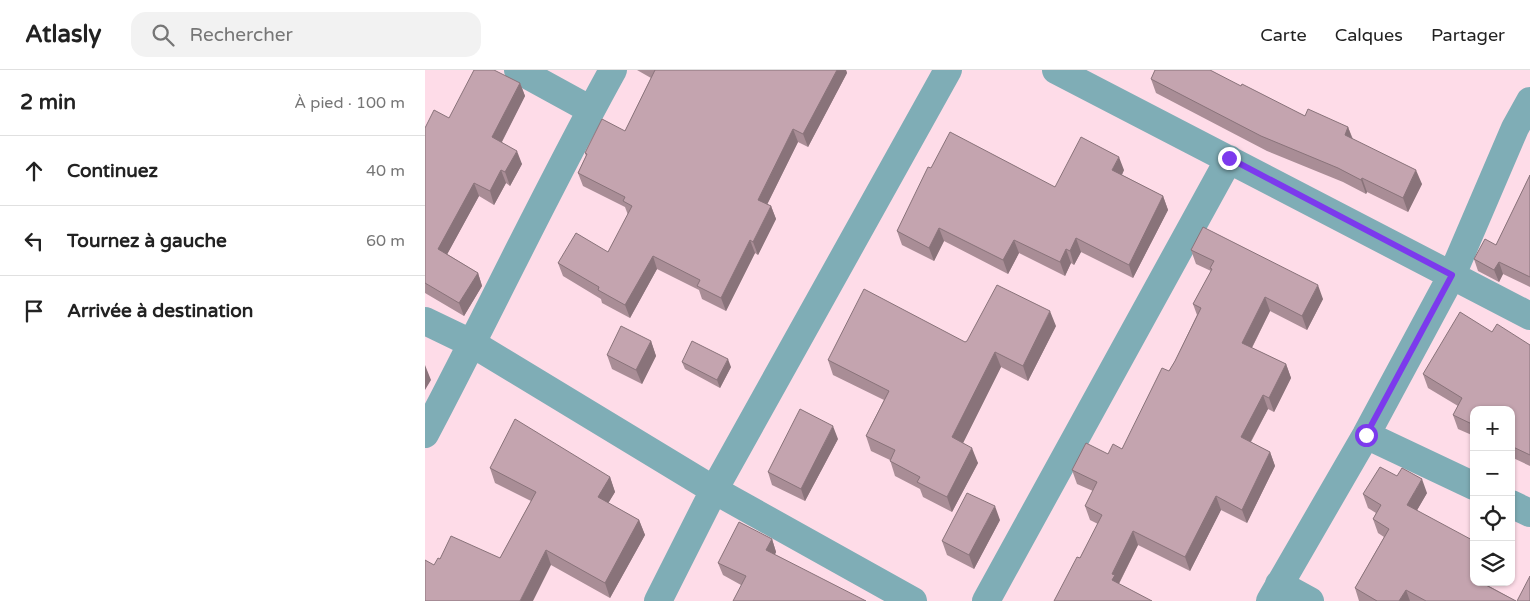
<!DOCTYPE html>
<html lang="fr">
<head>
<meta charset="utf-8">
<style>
	:root { --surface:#fff; --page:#f2f2f2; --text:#222; --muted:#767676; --line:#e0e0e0 }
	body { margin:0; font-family:"Varela Round",sans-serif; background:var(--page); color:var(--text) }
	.controls { position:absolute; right:15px; bottom:15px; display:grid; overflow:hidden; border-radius:10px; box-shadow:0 1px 4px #0004 }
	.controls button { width:45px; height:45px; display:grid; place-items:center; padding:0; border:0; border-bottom:1px solid var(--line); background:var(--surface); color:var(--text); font:25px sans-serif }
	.stop { position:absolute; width:15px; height:15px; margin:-11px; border:4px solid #7c3aed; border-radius:50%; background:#fff }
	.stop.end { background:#7c3aed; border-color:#fff; box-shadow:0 1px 5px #0008 }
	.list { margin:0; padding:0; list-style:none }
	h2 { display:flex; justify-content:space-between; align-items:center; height:65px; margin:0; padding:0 20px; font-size:21px }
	h2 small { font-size:16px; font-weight:400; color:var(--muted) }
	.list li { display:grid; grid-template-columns:32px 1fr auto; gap:15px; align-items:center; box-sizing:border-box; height:70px; padding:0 20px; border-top:1px solid var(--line) }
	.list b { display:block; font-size:19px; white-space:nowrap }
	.list em { font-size:16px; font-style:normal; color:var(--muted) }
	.icon { flex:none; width:28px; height:28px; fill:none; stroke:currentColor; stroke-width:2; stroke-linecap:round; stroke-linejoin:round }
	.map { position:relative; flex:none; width:1105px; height:531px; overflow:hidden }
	header { display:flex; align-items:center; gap:30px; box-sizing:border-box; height:70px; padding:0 25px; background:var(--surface); border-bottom:1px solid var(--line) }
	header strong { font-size:24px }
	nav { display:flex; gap:28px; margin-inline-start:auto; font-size:18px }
	.search { width:350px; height:45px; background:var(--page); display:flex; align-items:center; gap:12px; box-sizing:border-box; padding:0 18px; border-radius:15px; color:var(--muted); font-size:19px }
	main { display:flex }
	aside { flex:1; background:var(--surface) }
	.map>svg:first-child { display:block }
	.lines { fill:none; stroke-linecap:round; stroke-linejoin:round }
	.minor { stroke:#7fadb6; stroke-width:28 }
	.wall { fill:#a98d96 }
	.shaded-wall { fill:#89737a }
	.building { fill:#c4a4af; stroke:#89737a }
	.route { stroke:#7c3aed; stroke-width:6 }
</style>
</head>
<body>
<header>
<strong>Atlasly</strong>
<div class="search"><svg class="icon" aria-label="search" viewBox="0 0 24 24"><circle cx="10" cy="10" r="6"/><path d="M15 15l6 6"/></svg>Rechercher</div>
<nav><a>Carte</a><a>Calques</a><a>Partager</a></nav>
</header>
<main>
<aside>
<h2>2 min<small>À pied · 100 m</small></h2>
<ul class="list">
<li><svg class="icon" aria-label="ahead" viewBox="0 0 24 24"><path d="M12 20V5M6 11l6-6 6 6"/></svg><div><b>Continuez</b></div><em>40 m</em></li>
<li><svg class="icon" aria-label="left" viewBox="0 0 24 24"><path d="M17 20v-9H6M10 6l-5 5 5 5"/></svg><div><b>Tournez à gauche</b></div><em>60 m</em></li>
<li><svg class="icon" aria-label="arrive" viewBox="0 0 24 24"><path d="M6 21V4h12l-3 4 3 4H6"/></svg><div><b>Arrivée à destination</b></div></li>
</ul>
</aside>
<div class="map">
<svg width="1105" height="531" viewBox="0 0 1105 531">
	<rect width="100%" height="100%" fill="#fedce8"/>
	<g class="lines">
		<path class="minor" d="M 93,0 L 166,40
			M 631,0 L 1105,246
			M 0,251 L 48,274 L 289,420 L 488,531
			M 0,364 C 64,243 122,119 188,0
			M 941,365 L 1049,416
			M 1086,434 L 1105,443
			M 854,514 L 885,531
			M 233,531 L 289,420 L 523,0
			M 561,531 L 804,89
			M 845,531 L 941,365 L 1027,205 L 1090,58 L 1105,31"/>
	</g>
	<path class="wall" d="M 212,0 L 421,0 L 422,3 L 383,77 L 373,72 L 342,134 L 346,136 L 351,149 L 333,185 L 330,183 L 301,241 L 277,229 L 274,220 L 232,199 L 205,248 L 177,233 L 176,229 L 138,206 L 133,193 L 183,182 L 203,145 L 200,137 L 158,116 L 153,103 L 161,86 L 160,83 L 200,61 L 226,8 Z
		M 726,9 L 816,16 L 880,46 L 923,57 L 928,69 L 997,114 L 983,142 L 942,122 L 941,124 L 918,112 L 842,81 L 731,23 Z
		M 95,13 L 100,26 L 77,72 L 97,94 L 85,116 L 81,113 L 69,135 L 54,126 L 22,184 L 53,203 L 57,216 L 39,246 L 0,223 L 0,58 L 24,48 Z
		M 506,98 L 630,117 L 699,100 L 697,105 L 738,126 L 743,140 L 708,208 L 656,182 L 649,195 L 646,193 L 640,206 L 594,183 L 583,204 L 519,171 L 509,191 L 477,175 L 472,161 Z
		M 1105,105 L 1105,217 L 1078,204 L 1074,212 L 1053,201 L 1049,189 L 1071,175 Z
		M 766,180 L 898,229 L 882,260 L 845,241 L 827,278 L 861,294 L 866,308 L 849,342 L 843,339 L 826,372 L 845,382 L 850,396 L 822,453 L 796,440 L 765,501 L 713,475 L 694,514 L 629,531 L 655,488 L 673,454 L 665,450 L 660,436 L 668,421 L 652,414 L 647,400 L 697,379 L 750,291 L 772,245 L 768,234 L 786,201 L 771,194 Z
		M 631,256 L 603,311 L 576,297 L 538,373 L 553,393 L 527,442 L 498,427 L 495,419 L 470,406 L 465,390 L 446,381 L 441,366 L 459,330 L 408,305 L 403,290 L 540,272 Z
		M 1067,262 L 1105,275 L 1105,396 L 1086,387 L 1086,340 L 1049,340 L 1049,366 L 1033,359 L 1028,345 L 1033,336 L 1003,318 L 998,304 Z
		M 226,271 L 231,286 L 217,314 L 187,299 L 182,285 Z
		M 257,292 L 306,297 L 295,318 L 260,299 Z
		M 413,369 L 380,431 L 347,415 L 343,402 Z
		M 65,398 L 185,407 L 190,422 L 183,433 L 214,450 L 220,465 L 185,528 L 126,495 L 9,495 L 15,489 L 75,488 L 106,431 L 70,413 Z
		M 1002,423 L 992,440 L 1049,512 L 1057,512 L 1091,531 L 934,531 L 930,518 L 959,467 L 953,463 L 948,449 L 951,443 L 943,438 L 938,424 Z
		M 575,450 L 549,499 L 522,485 L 517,471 Z
		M 347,469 L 351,482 L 350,484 L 316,515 L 298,505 L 293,493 Z"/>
	<path class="shaded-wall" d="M 412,0 L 421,0 L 422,3 L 383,77 L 378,64 Z
		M 95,13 L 100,26 L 72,81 L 67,67 Z
		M 923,57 L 928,71 L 920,65 Z
		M 368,59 L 373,72 L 338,143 L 333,130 Z
		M 92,81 L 97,94 L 85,116 L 80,102 Z
		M 694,87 L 699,100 L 692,114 L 687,100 Z
		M 76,100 L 81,113 L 69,135 L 65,121 Z
		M 991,100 L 997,114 L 983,142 L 978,128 Z
		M 937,108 L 942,122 L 941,124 L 936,110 Z
		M 49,113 L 54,126 L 18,192 L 13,179 Z
		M 738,126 L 743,140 L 708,208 L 704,195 Z
		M 346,136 L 351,149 L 333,185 L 328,172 Z
		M 514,158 L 519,171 L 509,191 L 504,178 Z
		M 651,168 L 656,182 L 649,195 L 645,181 Z
		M 325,170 L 330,183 L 301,241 L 296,228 Z
		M 589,170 L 594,183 L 583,204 L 578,190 Z
		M 641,179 L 646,193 L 640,206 L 635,192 Z
		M 228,186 L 232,199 L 205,248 L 200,235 Z
		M 1074,192 L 1078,204 L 1074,212 L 1069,200 Z
		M 53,203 L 57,216 L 39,246 L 34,233 Z
		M 893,215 L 898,229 L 882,260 L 877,246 Z
		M 840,227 L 845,241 L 822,287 L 817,273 Z
		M 625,241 L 631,256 L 603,311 L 598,296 Z
		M 226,271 L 231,286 L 217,314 L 211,300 Z
		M 570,282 L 576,297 L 533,383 L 527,367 Z
		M 303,289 L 306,297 L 295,318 L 292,310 Z
		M 861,294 L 866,308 L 849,342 L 844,328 Z
		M 0,295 L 6,310 L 0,320 Z
		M 838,325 L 843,339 L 821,380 L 816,367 Z
		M 408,356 L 413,369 L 380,431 L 376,419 Z
		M 547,378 L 553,393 L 527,442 L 522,427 Z
		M 845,382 L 850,396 L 822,453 L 817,440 Z
		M 185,407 L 190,422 L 178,442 L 173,427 Z
		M 997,409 L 1002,423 L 987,449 L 982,435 Z
		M 791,426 L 796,440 L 765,501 L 760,487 Z
		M 570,436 L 575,450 L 549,499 L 544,485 Z
		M 214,450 L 220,465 L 185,528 L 180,513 Z
		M 708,461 L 713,475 L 693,515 L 687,510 L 687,504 Z
		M 347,469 L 351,482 L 346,493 L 341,480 Z
		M 121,480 L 126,495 L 108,531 L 95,531 Z
		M 981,520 L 985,531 L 974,531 Z"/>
	<path class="building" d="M 49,0 L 69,0 L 95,13 L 67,67 L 92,81 L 80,102 L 76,100 L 65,121 L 49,113 L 13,179 L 53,203 L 34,233 L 0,213 L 0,58 L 9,40 L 24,48 Z
		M 230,0 L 412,0 L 378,64 L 368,59 L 333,130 L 346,136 L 328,172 L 325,170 L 296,228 L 272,216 L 275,210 L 228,186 L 200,235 L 173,220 L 174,217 L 133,193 L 151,163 L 183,182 L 207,136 L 198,131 L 200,127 L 153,103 L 162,84 L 160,83 L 177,49 L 200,61 Z
		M 730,0 L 785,0 L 816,16 L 817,14 L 880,46 L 883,39 L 923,57 L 920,65 L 991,100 L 978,128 L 937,108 L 936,110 L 913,98 L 836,66 L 726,9 Z
		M 525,62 L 630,117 L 656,67 L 694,87 L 687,100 L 738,126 L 704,195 L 651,168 L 645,181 L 641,179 L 635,192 L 589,170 L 578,190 L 514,158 L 504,178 L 472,161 L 503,97 L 506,98 Z
		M 1105,105 L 1105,207 L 1074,192 L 1069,200 L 1049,189 L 1060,169 L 1071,175 Z
		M 778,157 L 893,215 L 877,246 L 840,227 L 817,273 L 861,294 L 844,328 L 838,325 L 816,367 L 845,382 L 817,440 L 791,426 L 760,487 L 708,461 L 687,504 L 690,505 L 687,510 L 727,531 L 629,531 L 652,487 L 655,488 L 677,445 L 660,436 L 672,412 L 647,400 L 661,373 L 683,384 L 688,374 L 697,379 L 737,298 L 744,301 L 750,291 L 776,238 L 768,234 L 787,199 L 785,198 L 789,191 L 766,180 Z
		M 572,215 L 625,241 L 598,296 L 570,282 L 527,367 L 547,378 L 522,427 L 492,412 L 495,407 L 465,391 L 470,380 L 441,366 L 464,321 L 403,290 L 439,219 L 540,272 L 542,271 Z
		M 1035,242 L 1067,262 L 1072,254 L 1105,275 L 1105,385 L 1086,376 L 1086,340 L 1049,340 L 1049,355 L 1028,345 L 1037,328 L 998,304 Z
		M 196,256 L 226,271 L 211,300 L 182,285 Z
		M 267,271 L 303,289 L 292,310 L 257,292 Z
		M 375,339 L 408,356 L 376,419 L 343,402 Z
		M 90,349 L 185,407 L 173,427 L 214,450 L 180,513 L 121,480 L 95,531 L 0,531 L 0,490 L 9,495 L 13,488 L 15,489 L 26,466 L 75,488 L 111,422 L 65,398 Z
		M 955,397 L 972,406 L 977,398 L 997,409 L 982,435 L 1049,471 L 1049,504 L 1047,508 L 1049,509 L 1049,512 L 1055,512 L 1091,531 L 1001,531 L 981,520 L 974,531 L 952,531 L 930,518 L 964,459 L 948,449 L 956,435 L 938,424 Z
		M 542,423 L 570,436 L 544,485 L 517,471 Z
		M 314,452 L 347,469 L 341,480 L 441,531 L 308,531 L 321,506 L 293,493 Z
		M 1105,506 L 1105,531 L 1092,531 Z"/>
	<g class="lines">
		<path class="route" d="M 804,88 L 1027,205 L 941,365"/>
	</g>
</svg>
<div class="controls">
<button>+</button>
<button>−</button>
<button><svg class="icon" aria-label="locate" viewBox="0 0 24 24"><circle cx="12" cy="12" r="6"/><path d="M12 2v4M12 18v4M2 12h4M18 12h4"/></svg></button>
<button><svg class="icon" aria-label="layers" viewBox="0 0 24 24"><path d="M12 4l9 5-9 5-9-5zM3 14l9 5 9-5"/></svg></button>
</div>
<div class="stop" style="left:941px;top:365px"></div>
<div class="stop end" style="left:804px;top:88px"></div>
</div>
</main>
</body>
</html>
